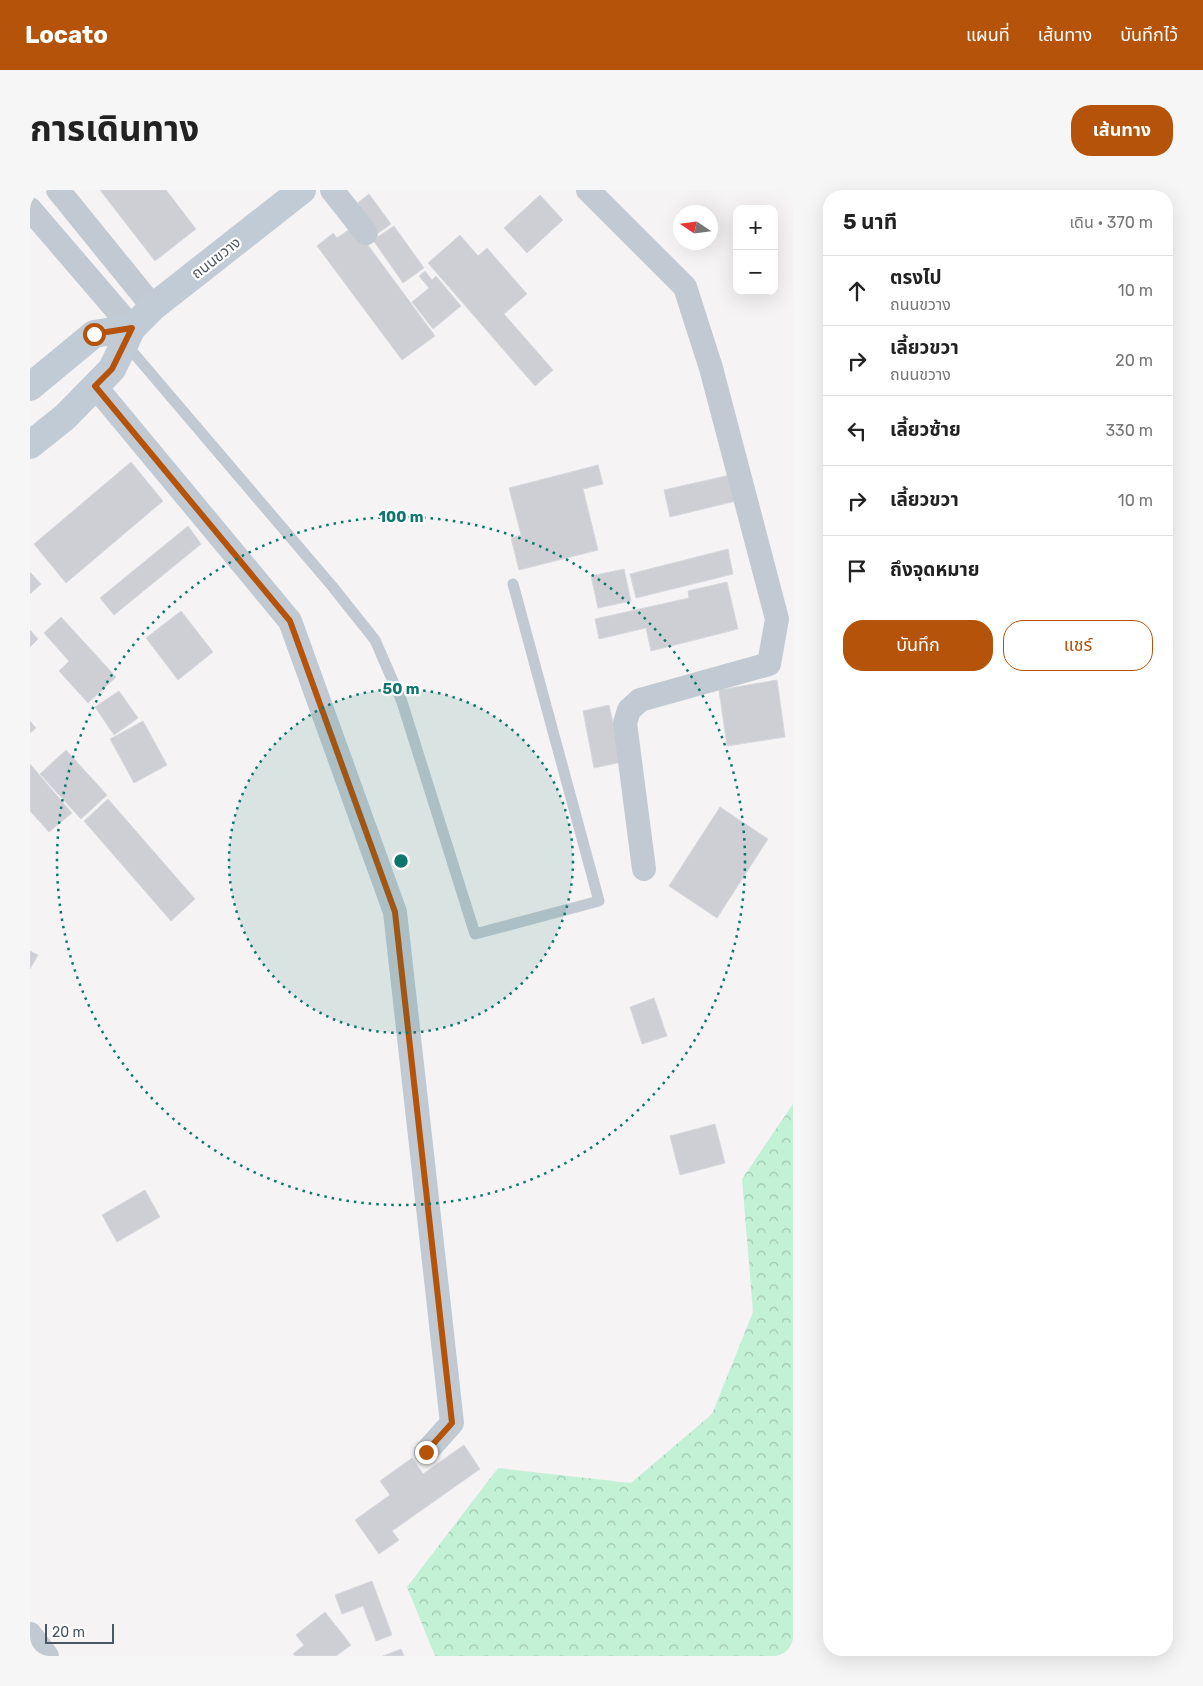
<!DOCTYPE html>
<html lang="th">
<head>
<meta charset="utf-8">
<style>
	:root { --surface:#fff; --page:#f6f6f6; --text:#222; --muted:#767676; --line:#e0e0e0; --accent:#b45309 }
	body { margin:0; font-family:Rubik,"Noto Sans Thai",sans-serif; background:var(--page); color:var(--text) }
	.controls { position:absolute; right:15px; top:15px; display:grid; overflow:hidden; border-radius:10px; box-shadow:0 5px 20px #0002 }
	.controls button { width:45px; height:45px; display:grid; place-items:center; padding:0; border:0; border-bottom:1px solid var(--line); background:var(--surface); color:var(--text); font:25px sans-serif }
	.compass { position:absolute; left:643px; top:15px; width:45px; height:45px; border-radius:50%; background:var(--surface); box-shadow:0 5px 20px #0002; rotate:283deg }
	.scale { position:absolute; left:15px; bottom:12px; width:69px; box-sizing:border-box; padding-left:5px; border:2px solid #4a5661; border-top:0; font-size:14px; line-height:18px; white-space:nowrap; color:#4a5661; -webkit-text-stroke:4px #fff; paint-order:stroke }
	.stop { position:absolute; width:15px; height:15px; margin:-11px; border:4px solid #b45309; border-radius:50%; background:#fff }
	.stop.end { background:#b45309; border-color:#fff; box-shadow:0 1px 5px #0008 }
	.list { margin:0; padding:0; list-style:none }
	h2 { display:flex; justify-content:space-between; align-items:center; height:65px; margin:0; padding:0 20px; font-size:21px }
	h2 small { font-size:16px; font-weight:400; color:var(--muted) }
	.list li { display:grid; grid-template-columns:32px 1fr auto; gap:15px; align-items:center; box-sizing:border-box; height:70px; padding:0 20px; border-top:1px solid var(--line) }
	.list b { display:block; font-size:19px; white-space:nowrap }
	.list p { margin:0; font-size:16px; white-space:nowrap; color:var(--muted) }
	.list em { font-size:16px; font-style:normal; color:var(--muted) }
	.actions { display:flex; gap:10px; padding:15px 20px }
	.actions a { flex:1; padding:11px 0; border:1px solid var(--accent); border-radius:20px; text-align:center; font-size:18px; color:var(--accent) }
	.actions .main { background:var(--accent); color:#fff }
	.icon { flex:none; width:28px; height:28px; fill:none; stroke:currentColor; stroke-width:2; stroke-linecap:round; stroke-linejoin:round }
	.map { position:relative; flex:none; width:763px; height:1466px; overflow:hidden; border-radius:20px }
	header { display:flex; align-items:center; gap:30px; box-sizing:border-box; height:70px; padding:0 25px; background:var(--accent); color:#fff }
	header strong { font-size:24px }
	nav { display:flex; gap:28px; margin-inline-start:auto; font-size:18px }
	.intro { display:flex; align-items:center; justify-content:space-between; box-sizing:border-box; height:120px; padding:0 30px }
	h1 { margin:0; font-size:35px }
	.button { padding:12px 22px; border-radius:20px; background:var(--accent); color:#fff; font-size:18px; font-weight:700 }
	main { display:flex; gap:30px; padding:0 30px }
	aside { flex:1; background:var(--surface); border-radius:20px; box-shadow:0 5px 20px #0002 }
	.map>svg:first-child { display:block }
	.forest { fill:url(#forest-crowns) }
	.building { fill:#cdcfd5; stroke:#d7d9de }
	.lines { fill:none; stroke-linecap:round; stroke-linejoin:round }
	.service { stroke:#c1cad2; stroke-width:11 }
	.minor { stroke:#c1cad2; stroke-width:24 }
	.secondary { stroke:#c1cbd6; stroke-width:28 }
	.route { stroke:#b45309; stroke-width:6 }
	.ring { fill:none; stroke:#0f766e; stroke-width:2.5; stroke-dasharray:2.5 5 }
	.labels { text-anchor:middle; stroke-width:4.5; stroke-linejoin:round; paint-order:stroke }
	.street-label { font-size:15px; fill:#4a5661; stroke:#fff }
	.centre { fill:#0f766e; stroke:#fff; stroke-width:2.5 }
	.ring-label { font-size:15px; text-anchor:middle; font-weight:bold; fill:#0f766e; stroke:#fff; stroke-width:4.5; stroke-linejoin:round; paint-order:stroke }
</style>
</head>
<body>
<header>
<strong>Locato</strong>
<nav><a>แผนที่</a><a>เส้นทาง</a><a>บันทึกไว้</a></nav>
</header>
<div class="intro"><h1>การเดินทาง</h1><a class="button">เส้นทาง</a></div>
<main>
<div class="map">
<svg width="763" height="1466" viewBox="0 0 763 1466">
	<defs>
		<pattern id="forest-crowns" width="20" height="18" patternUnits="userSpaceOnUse" patternTransform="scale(1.25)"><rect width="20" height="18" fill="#c3f1d5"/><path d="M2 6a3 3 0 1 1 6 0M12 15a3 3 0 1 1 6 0" fill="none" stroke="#a0c6b0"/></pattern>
	</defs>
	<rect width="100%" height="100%" fill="#f5f3f3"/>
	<path class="forest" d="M 763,914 L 763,1466 L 405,1466 L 377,1397 L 468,1278 L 601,1293 L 682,1224 L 723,1122 L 712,989 Z"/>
	<path class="building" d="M 70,0 L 136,0 L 166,39 L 125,71 Z
		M 339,4 L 361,34 L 347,44 L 325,15 Z
		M 510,5 L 533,30 L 497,63 L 474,38 Z
		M 324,36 L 405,146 L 372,170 L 287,56 L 303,43 L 307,48 Z
		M 364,36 L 394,78 L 373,93 L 343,50 Z
		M 430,45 L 448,66 L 457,58 L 497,104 L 474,124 L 523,180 L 505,196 L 398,73 Z
		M 395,81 L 402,90 L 406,86 L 431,116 L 403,139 L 382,112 L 399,98 L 389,86 Z
		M 101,272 L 133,311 L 36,393 L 4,354 Z
		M 568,275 L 573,294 L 553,299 L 568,360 L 489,380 L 481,348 L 491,345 L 479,298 Z
		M 700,285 L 706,311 L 640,327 L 634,300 Z
		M 158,336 L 171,354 L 84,425 L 70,408 Z
		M 698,359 L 703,384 L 606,408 L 600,384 Z
		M 594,379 L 601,411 L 568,418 L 561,386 Z
		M 0,382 L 11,394 L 0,404 Z
		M 697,392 L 708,439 L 621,461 L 616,438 L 569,449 L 565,429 L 659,408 L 658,401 Z
		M 151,421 L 183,462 L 148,490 L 116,448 Z
		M 31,427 L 86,487 L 58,513 L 29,481 L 39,471 L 14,443 Z
		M 0,440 L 8,449 L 0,457 Z
		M 747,490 L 755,547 L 697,556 L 689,500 Z
		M 89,501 L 108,528 L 84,545 L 65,517 Z
		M 579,515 L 592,572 L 564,578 L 553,521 Z
		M 0,531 L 6,538 L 0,543 Z
		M 113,531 L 137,575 L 104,593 L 80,549 Z
		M 36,560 L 77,605 L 51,629 L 10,584 Z
		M 0,574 L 42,623 L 19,642 L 0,621 Z
		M 78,609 L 165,709 L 141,731 L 54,631 Z
		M 690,617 L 738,649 L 687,728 L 639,696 Z
		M 0,761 L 8,765 L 0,779 Z
		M 624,808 L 637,846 L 612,854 L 600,817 Z
		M 685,934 L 695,973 L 650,985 L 640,946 Z
		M 115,1000 L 130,1027 L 87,1052 L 72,1025 Z
		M 434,1255 L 450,1279 L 362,1341 L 369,1350 L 349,1364 L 325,1330 L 360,1305 L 350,1291 L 382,1268 L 393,1284 Z
		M 342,1391 L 362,1445 L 346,1451 L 333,1416 L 312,1424 L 305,1405 Z
		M 295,1422 L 321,1455 L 306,1466 L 265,1466 L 263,1464 L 274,1455 L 266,1445 Z
		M 371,1459 L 374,1466 L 353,1466 Z"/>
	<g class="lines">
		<path class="service" d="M 95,153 L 302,396 L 345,450 L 372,512 L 445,744 L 569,711 L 483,394"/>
		<path class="minor" d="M 28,0 L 123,117
			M 302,0 L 336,43
			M 558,0 L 655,97 L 681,178 L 747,429 L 739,474 L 610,510 L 599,520 L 595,533 L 614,679
			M 0,19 L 102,138
			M 65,196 L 260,431 L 365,722 L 422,1233 L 396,1262
			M 0,1444 L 17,1466"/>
		<path class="secondary" d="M 0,197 L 64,144 L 102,138
			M 0,255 L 35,227 L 82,179 L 102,138 L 123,117 L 272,0"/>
	</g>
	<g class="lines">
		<path class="route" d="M 64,144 L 102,138 L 82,179 L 65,196 L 260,431 L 365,722 L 422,1233 L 396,1262"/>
	</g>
	<circle cx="371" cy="671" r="172" fill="#0f766e" fill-opacity=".12"/>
	<g class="ring">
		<circle cx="371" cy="671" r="172"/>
		<circle cx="371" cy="671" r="344"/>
	</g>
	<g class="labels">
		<g class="street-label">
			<text transform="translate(186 68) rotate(-38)" y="5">ถนนขวาง</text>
		</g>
	</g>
	<circle cx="371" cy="671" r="8" class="centre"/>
	<g class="ring-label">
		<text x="371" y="332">100 m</text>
		<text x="371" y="504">50 m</text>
	</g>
</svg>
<div class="controls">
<button>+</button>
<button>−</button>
</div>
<svg class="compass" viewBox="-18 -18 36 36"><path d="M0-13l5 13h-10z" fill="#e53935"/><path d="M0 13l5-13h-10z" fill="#767676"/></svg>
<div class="scale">20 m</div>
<div class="stop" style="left:64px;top:144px"></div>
<div class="stop end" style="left:396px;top:1262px"></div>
</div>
<aside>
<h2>5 นาที<small>เดิน · 370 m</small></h2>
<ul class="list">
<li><svg class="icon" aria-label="ahead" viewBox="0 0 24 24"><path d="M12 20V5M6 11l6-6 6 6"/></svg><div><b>ตรงไป</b><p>ถนนขวาง</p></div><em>10 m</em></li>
<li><svg class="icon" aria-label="right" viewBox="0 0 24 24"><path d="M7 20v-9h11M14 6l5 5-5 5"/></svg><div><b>เลี้ยวขวา</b><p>ถนนขวาง</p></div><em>20 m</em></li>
<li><svg class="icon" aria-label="left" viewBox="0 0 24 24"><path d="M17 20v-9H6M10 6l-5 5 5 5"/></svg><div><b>เลี้ยวซ้าย</b></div><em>330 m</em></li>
<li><svg class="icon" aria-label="right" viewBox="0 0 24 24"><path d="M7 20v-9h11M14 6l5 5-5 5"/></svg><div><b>เลี้ยวขวา</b></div><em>10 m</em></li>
<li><svg class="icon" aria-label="arrive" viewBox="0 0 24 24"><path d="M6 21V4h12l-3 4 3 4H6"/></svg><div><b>ถึงจุดหมาย</b></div></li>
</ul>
<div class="actions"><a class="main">บันทึก</a><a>แชร์</a></div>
</aside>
</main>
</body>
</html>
